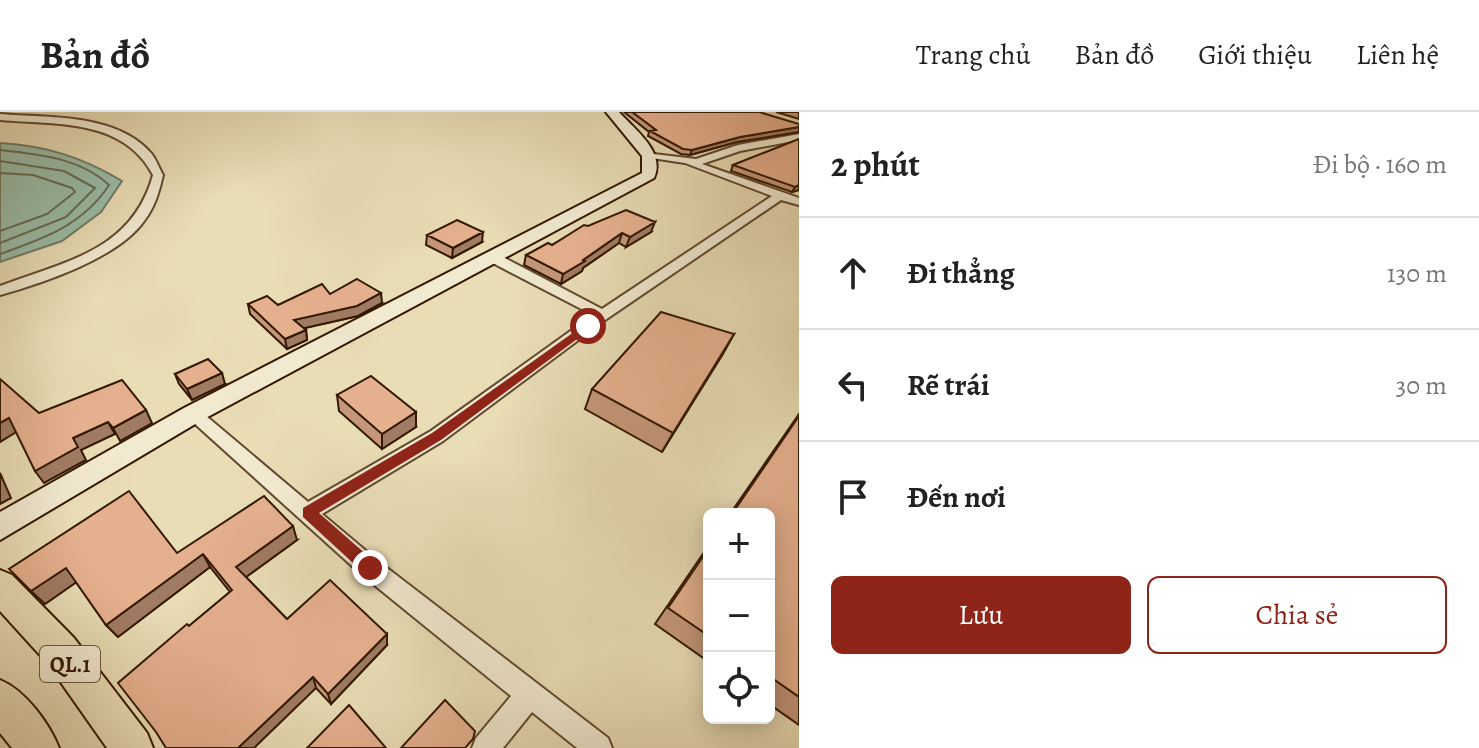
<!DOCTYPE html>
<html lang="vi">
<head>
<meta charset="utf-8">
<style>
	:root { --surface:#fff; --page:#f6f6f6; --text:#222; --muted:#767676; --line:#e0e0e0; --accent:#8f2418 }
	body { margin:0; font-family:Alegreya,serif; background:var(--page); color:var(--text) }
	.controls { position:absolute; right:24px; bottom:24px; display:grid; overflow:hidden; border-radius:12px; box-shadow:0 4px 20px #0003 }
	.controls button { width:72px; height:72px; display:grid; place-items:center; padding:0; border:0; border-bottom:2px solid var(--line); background:var(--surface); color:var(--text); font:40px sans-serif }
	.stop { position:absolute; width:24px; height:24px; margin:-18px; border:6px solid #8f2418; border-radius:50%; background:#fff }
	.stop.end { background:#8f2418; border-color:#fff; box-shadow:0 2px 8px #0008 }
	.list { margin:0; padding:0; list-style:none }
	h2 { display:flex; justify-content:space-between; align-items:center; height:104px; margin:0; padding:0 32px; font-size:34px }
	h2 small { font-size:26px; font-weight:400; color:var(--muted) }
	.list li { display:grid; grid-template-columns:52px 1fr auto; gap:24px; align-items:center; box-sizing:border-box; height:112px; padding:0 32px; border-top:2px solid var(--line) }
	.list b { display:block; font-size:30px; white-space:nowrap }
	.list em { font-size:26px; font-style:normal; color:var(--muted) }
	.actions { display:flex; gap:16px; padding:24px 32px }
	.actions a { flex:1; padding:18px 0; border:2px solid var(--accent); border-radius:12px; text-align:center; font-size:28px; color:var(--accent) }
	.actions .main { background:var(--accent); color:#fff }
	.icon { flex:none; width:44px; height:44px; fill:none; stroke:currentColor; stroke-width:2; stroke-linecap:round; stroke-linejoin:round }
	.map { position:relative; flex:none; width:799px; height:636px; overflow:hidden }
	header { display:flex; align-items:center; gap:48px; box-sizing:border-box; height:112px; padding:0 40px; background:var(--surface); border-bottom:2px solid var(--line) }
	header strong { font-size:38px }
	nav { display:flex; gap:44px; margin-inline-start:auto; font-size:28px }
	main { display:flex }
	aside { flex:1; background:var(--surface) }
	.map>svg:first-child { display:block }
	.water { fill:#99bda9; stroke:#707b65; stroke-width:2 }
	.lines { fill:none; stroke-linecap:round; stroke-linejoin:round }
	.shore { stroke:#666a54; stroke-width:2 }
	.street-casing { stroke:#60492e; stroke-width:4 }
	.secondary-casing { stroke:#331800; stroke-width:4 }
	.primary-casing { stroke:#331800; stroke-width:4 }
	.street { fill:#f1e9d0; fill-rule:evenodd }
	.secondary { fill:#f1e9d0; fill-rule:evenodd }
	.primary { fill:#e9ddb6; fill-rule:evenodd }
	.wall { fill:#c5977a; stroke:#331800; stroke-width:2 }
	.shaded-wall { fill:#a07b63; stroke:#331800; stroke-width:2 }
	.building { fill:#e5b08e; stroke:#331800; stroke-width:2 }
	.route { fill:#8f2418 }
	.labels { text-anchor:middle; stroke-width:7; stroke-linejoin:round; paint-order:stroke }
	.shield { fill:#f1e9d0; stroke:#6c573e; stroke-width:2 }
	.shield-label { font-size:22px; font-weight:bold; fill:#331800 }
</style>
</head>
<body>
<header>
<strong>Bản đồ</strong>
<nav><a>Trang chủ</a><a>Bản đồ</a><a>Giới thiệu</a><a>Liên hệ</a></nav>
</header>
<main>
<div class="map">
<svg width="799" height="636" viewBox="0 0 799 636">
	<rect width="100%" height="100%" fill="#e9ddb6"/>
	<filter id="stains"><feTurbulence type="fractalNoise" baseFrequency=".0025" numOctaves="4"/><feColorMatrix values="0 0 0 0 .2 0 0 0 0 .09 0 0 0 0 .02 0 0 0 .5 -.17"/></filter>
	<radialGradient id="worn" r=".72"><stop offset=".6" stop-color="#630" stop-opacity="0"/><stop offset="1" stop-color="#630" stop-opacity=".3"/></radialGradient>
	<path class="water" d="M 0,31 C 47,34 82,45 122,69 L 101,100 L 62,129 L 0,150 Z"/>
	<g class="lines">
		<path class="shore" d="M 0,38 C 38,42 80,46 109,73 C 83,113 43,127 0,142
			M 0,49 L 64,59 L 95,76 L 66,105 L 0,131
			M 0,61 L 33,63 L 72,76 L 75,80 L 47,102 L 0,119"/>
		<defs>
			<path id="street" d="M 0,2 C 48,6 116,1 151,41 C 156,47 159,56 163,63 C 159,80 155,95 144,109 C 118,146 43,171 0,183 L 0,174 C 66,149 132,139 153,63 C 123,6 56,13 0,8 Z
				M 799,22 L 799,28 L 740,39 L 702,52 L 799,86 L 799,93 L 781,88 L 608,206 L 443,329 L 322,402 L 378,449 L 608,626 L 612,636 L 577,636 L 532,600 L 503,636 L 472,636 L 476,626 L 511,584 L 362,463 L 184,302 L 193,296 L 199,298 L 308,390 L 431,319 L 593,203 L 487,148 L 487,142 L 497,142 L 602,197 L 772,84 L 685,51 L 645,45 L 645,41 L 696,47 L 738,33 Z"/>
			<path id="secondary" d="M 606,0 L 619,0 C 635,18 666,40 654,66 L 202,308 L 0,428 L 0,400 L 184,296 L 642,61 L 642,44 Z"/>
			<path id="primary" d="M 0,458 L 12,463 L 74,526 L 147,621 L 153,636 L 107,636 L 48,552 L 0,499 Z
				M 0,568 C 25,578 49,611 59,636 L 12,636 L 0,621 Z"/>
		</defs>
		<use href="#street" class="street-casing"/>
		<use href="#secondary" class="secondary-casing"/>
		<use href="#primary" class="primary-casing"/>
		<use href="#street" class="street"/>
		<use href="#secondary" class="secondary"/>
		<use href="#primary" class="primary"/>
	</g>
	<path class="wall" d="M 624,0 L 759,0 L 799,15 L 799,20 L 737,30 L 690,43 L 681,42 L 648,24 L 649,20 Z
		M 776,0 L 799,0 L 799,7 Z
		M 799,27 L 799,78 L 792,80 L 731,59 L 733,53 Z
		M 588,114 L 651,120 L 626,135 L 619,131 L 583,156 L 582,159 L 561,172 L 524,153 L 526,143 L 552,133 Z
		M 427,123 L 482,130 L 452,146 L 426,133 Z
		M 330,182 L 382,191 L 358,204 L 304,216 L 306,218 L 307,228 L 287,237 L 250,202 L 248,192 L 278,193 Z
		M 734,222 L 662,340 L 585,297 L 592,277 Z
		M 175,262 L 225,272 L 192,288 L 179,272 Z
		M 337,283 L 416,315 L 382,337 L 339,299 Z
		M 799,302 L 799,613 L 769,592 L 769,402 L 730,402 Z
		M 297,428 L 246,465 L 287,507 L 387,533 L 331,592 L 316,576 L 189,514 L 230,480 L 210,455 L 118,525 L 106,513 L 76,470 L 45,492 L 31,479 L 177,441 Z
		M 709,433 L 709,550 L 655,512 Z"/>
	<path class="shaded-wall" d="M 799,15 L 799,20 L 737,30 L 690,43 L 692,38 L 740,25 Z
		M 799,73 L 799,78 L 792,80 L 795,75 Z
		M 655,110 L 651,120 L 626,135 L 630,125 Z
		M 483,120 L 482,130 L 452,146 L 453,136 Z
		M 622,121 L 619,131 L 583,156 L 582,159 L 561,172 L 563,162 Z
		M 381,181 L 382,191 L 358,204 L 296,218 L 294,208 Z
		M 306,218 L 307,228 L 287,237 L 285,227 Z
		M 734,222 L 723,242 L 662,340 L 673,321 Z
		M 222,261 L 225,272 L 192,288 L 187,277 Z
		M 146,298 L 152,311 L 120,329 L 113,316 Z
		M 416,300 L 416,315 L 382,337 L 382,322 Z
		M 9,306 L 18,319 L 0,330 L 0,311 Z
		M 108,310 L 115,322 L 81,338 L 86,348 L 44,371 L 35,359 L 73,326 Z
		M 0,361 L 11,386 L 0,392 Z
		M 293,414 L 297,428 L 242,468 L 236,455 Z
		M 203,442 L 210,455 L 118,525 L 106,513 Z
		M 66,456 L 78,469 L 45,492 L 31,479 Z
		M 387,522 L 387,533 L 331,592 L 328,582 Z
		M 313,565 L 316,576 L 254,636 L 238,636 Z"/>
	<path class="building" d="M 632,0 L 759,0 L 799,12 L 799,15 L 740,25 L 692,38 L 683,37 L 650,19 L 656,18 Z
		M 799,27 L 799,73 L 795,75 L 733,53 Z
		M 626,98 L 655,110 L 630,125 L 622,121 L 583,148 L 585,149 L 563,162 L 526,143 L 548,131 L 552,133 L 584,113 L 588,114 Z
		M 457,108 L 483,120 L 453,136 L 427,123 Z
		M 357,167 L 381,181 L 357,194 L 294,208 L 306,218 L 285,227 L 248,192 L 267,184 L 278,193 L 322,172 L 330,182 Z
		M 661,200 L 734,222 L 673,321 L 592,277 Z
		M 208,247 L 222,261 L 187,277 L 175,262 Z
		M 371,264 L 416,300 L 382,322 L 337,283 Z
		M 0,267 L 39,301 L 122,268 L 146,298 L 113,316 L 108,310 L 73,326 L 78,335 L 35,359 L 9,306 L 0,311 Z
		M 799,304 L 799,585 L 769,564 L 769,402 L 732,402 Z
		M 129,379 L 177,441 L 264,384 L 293,414 L 236,455 L 287,507 L 330,468 L 387,522 L 328,582 L 313,565 L 238,636 L 166,636 L 156,620 L 118,571 L 187,512 L 189,514 L 232,478 L 203,442 L 106,513 L 66,456 L 31,479 L 9,457 Z
		M 709,436 L 709,524 L 668,496 Z
		M 445,588 L 475,619 L 473,627 L 465,636 L 401,636 Z
		M 349,593 L 386,636 L 307,636 Z"/>
	<path class="route" d="M 588,210 L 592,211 L 592,216 L 441,328 L 319,401 L 376,451 L 376,461 L 364,461 L 303,405 L 303,396 L 432,321 Z"/>
	<g class="labels">
		<rect class="shield" x="40" y="534" width="60" height="36" rx="6"/>
		<g class="shield-label">
			<text x="70" y="560">QL.1</text>
		</g>
	</g>
	<rect width="100%" height="100%" filter="url(#stains)"/>
	<rect width="100%" height="100%" fill="url(#worn)"/>
</svg>
<div class="controls">
<button>+</button>
<button>−</button>
<button><svg class="icon" aria-label="locate" viewBox="0 0 24 24"><circle cx="12" cy="12" r="6"/><path d="M12 2v4M12 18v4M2 12h4M18 12h4"/></svg></button>
</div>
<div class="stop" style="left:588px;top:214px"></div>
<div class="stop end" style="left:370px;top:456px"></div>
</div>
<aside>
<h2>2 phút<small>Đi bộ · 160 m</small></h2>
<ul class="list">
<li><svg class="icon" aria-label="ahead" viewBox="0 0 24 24"><path d="M12 20V5M6 11l6-6 6 6"/></svg><div><b>Đi thẳng</b></div><em>130 m</em></li>
<li><svg class="icon" aria-label="left" viewBox="0 0 24 24"><path d="M17 20v-9H6M10 6l-5 5 5 5"/></svg><div><b>Rẽ trái</b></div><em>30 m</em></li>
<li><svg class="icon" aria-label="arrive" viewBox="0 0 24 24"><path d="M6 21V4h12l-3 4 3 4H6"/></svg><div><b>Đến nơi</b></div></li>
</ul>
<div class="actions"><a class="main">Lưu</a><a>Chia sẻ</a></div>
</aside>
</main>
</body>
</html>
